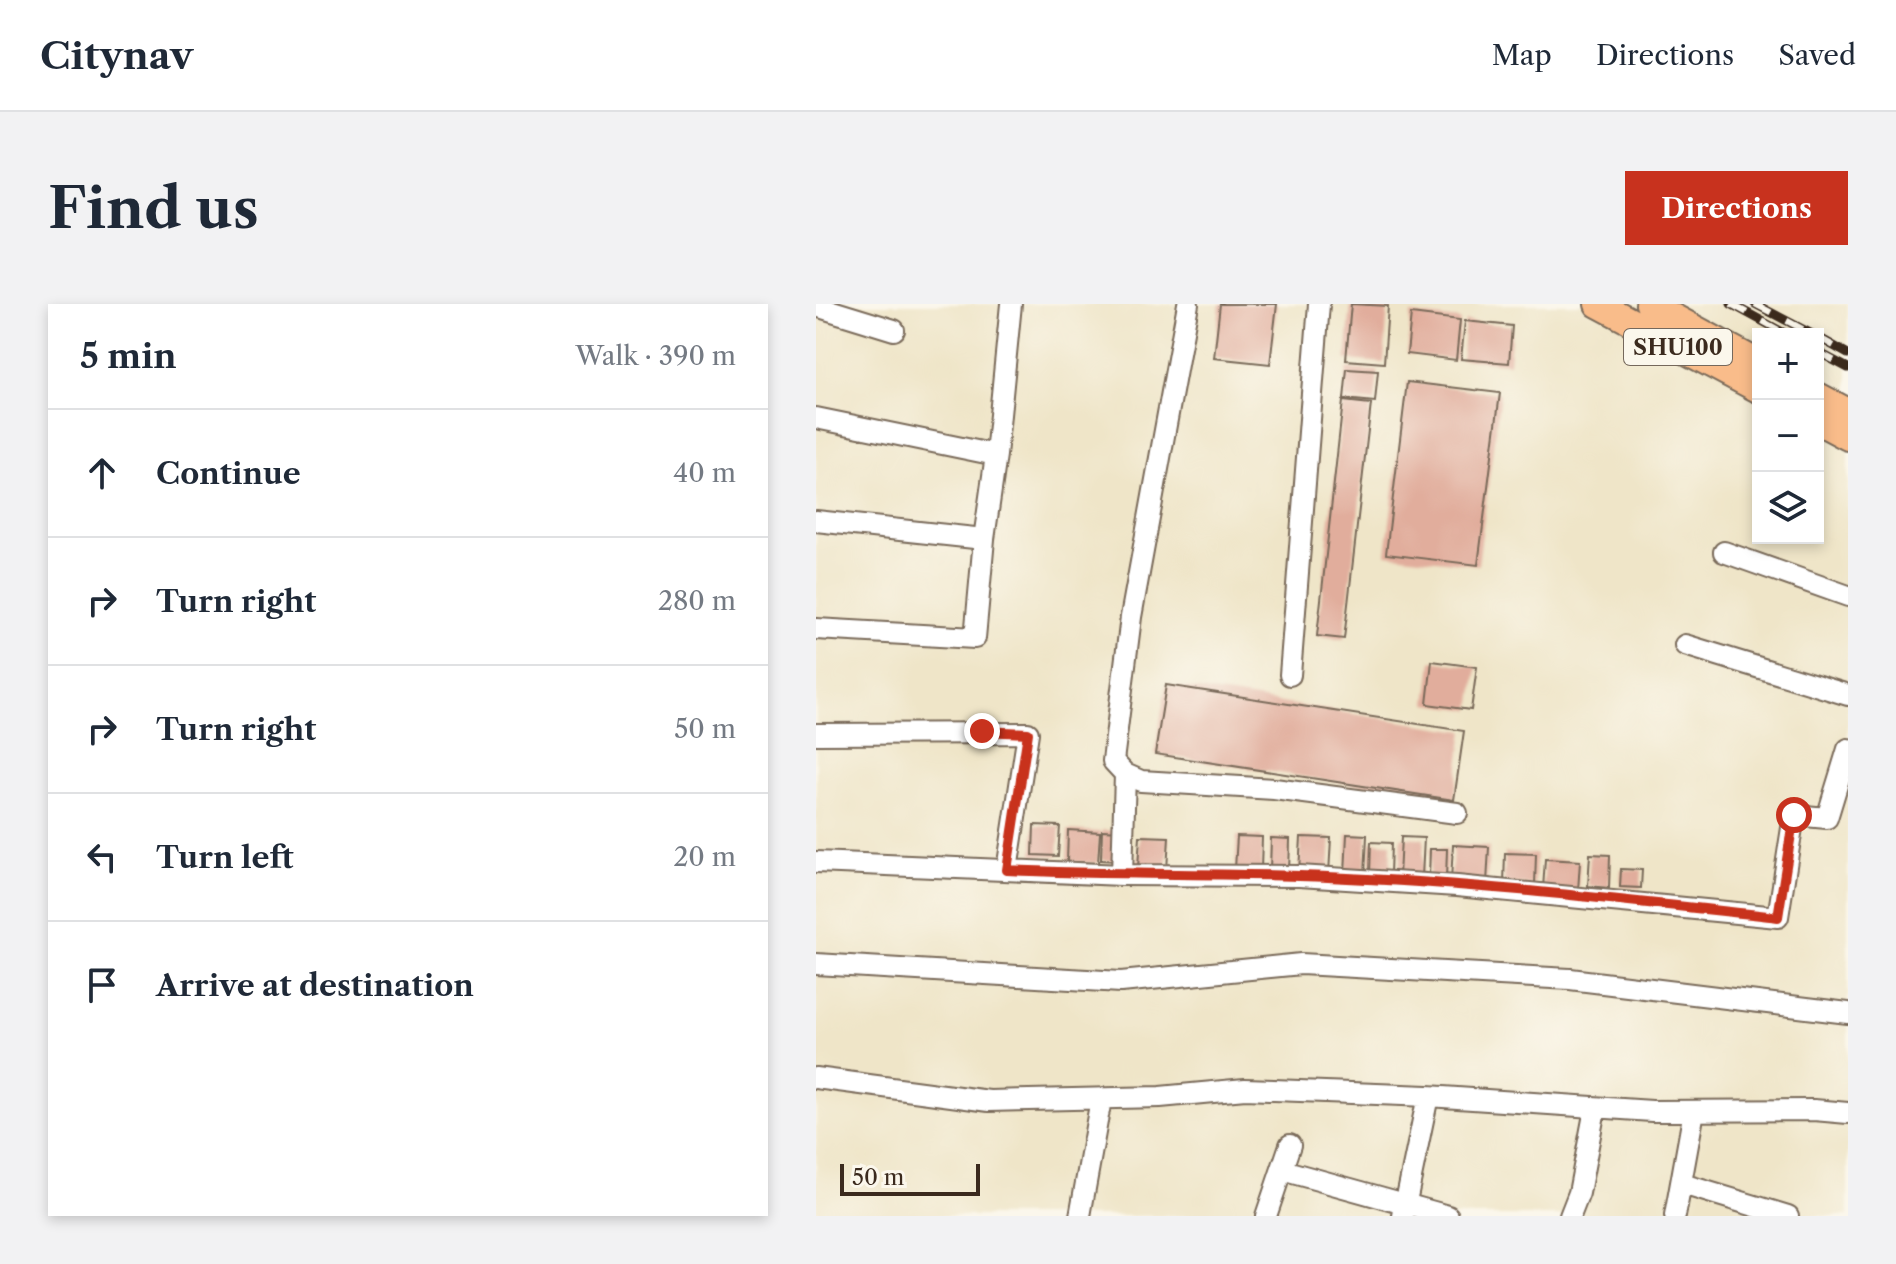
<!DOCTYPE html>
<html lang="en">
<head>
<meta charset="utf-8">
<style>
	:root { --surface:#fff; --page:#f2f2f3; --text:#1f2937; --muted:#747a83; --line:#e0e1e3; --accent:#c8321e }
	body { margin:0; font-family:"Libre Caslon Text",serif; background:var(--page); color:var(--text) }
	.controls { position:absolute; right:24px; top:24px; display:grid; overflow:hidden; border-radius:0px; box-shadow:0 4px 12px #0003 }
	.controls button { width:72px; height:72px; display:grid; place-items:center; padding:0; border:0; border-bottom:2px solid var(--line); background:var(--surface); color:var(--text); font:40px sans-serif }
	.scale { position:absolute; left:24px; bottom:20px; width:140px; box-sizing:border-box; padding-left:8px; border:4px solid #3b2a1e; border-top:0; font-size:22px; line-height:28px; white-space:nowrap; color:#3b2a1e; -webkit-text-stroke:6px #fbf7ec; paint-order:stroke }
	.stop { position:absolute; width:24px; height:24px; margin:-18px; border:6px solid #c8321e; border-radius:50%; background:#fff }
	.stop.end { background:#c8321e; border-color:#fff; box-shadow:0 2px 8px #0008 }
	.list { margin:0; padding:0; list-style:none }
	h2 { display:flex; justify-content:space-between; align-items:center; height:104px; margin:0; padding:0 32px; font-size:34px }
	h2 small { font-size:26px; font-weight:400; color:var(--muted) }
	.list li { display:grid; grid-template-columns:52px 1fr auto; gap:24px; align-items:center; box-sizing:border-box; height:128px; padding:0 32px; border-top:2px solid var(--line) }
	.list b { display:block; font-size:30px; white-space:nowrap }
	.list em { font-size:26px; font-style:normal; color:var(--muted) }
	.icon { flex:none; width:44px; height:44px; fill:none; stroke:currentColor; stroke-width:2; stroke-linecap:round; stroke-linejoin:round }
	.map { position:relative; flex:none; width:1032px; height:912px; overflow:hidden; border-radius:0px }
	header { display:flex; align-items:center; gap:48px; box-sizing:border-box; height:112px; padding:0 40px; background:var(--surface); border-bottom:2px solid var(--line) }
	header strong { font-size:38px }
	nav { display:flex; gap:44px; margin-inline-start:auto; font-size:28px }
	.intro { display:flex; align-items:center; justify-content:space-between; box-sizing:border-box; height:192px; padding:0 48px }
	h1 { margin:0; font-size:56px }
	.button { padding:20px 36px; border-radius:0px; background:var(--accent); color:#fff; font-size:28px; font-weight:700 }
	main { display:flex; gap:48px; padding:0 48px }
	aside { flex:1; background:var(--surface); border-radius:0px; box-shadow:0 4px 12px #0003 }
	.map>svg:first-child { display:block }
	.building { fill:#e1ad9c }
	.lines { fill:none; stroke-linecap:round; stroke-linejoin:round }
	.minor-casing { stroke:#7a6b5a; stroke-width:24 }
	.major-casing { stroke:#7a6b5a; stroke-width:30 }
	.minor { stroke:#fff; stroke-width:20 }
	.major { stroke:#f9bc8a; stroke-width:26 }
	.rail-casing { stroke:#3b2a1e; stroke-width:9 }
	.rail { stroke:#fbf7ec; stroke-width:6; stroke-dasharray:18; stroke-linecap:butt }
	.route { stroke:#c8321e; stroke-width:10 }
	.labels { text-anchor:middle; stroke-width:7; stroke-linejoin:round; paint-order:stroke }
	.shield { fill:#fbf7ec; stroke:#75685c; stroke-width:2 }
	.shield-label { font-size:22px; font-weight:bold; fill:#3b2a1e }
</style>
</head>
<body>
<header>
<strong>Citynav</strong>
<nav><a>Map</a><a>Directions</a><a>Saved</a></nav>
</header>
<div class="intro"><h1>Find us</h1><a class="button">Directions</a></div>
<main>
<aside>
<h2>5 min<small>Walk · 390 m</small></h2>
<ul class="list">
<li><svg class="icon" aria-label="ahead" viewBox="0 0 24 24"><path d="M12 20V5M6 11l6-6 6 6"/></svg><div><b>Continue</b></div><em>40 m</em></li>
<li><svg class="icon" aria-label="right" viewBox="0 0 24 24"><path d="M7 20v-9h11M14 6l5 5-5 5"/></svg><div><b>Turn right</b></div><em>280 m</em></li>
<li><svg class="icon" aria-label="right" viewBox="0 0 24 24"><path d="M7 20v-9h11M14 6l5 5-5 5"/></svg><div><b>Turn right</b></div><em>50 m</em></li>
<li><svg class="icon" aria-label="left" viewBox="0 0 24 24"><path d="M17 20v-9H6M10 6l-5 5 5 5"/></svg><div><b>Turn left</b></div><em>20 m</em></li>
<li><svg class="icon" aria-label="arrive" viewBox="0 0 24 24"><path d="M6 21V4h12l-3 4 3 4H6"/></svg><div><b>Arrive at destination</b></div></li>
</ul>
</aside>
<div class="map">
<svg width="1032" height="912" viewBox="0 0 1032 912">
	<rect width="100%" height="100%" fill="#fbf7ec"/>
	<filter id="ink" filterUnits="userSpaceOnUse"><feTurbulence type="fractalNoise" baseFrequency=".0125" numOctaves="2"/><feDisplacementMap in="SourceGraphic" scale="16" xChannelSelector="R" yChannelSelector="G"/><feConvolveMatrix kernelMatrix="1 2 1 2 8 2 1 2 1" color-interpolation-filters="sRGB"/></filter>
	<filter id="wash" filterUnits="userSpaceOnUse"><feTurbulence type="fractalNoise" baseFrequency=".006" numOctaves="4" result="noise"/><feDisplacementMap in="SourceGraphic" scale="32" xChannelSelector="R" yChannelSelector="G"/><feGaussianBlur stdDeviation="1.8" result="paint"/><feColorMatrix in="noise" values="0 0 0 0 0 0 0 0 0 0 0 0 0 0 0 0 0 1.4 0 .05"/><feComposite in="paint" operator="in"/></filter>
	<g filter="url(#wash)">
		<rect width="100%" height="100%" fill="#efe5c8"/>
		<g id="blocks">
			<path class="building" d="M 404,0 L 461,0 L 454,60 L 398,54 Z
				M 535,0 L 572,2 L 568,59 L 530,56 Z
				M 595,10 L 644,16 L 640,56 L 591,50 Z
				M 649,17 L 696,22 L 693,59 L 645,55 Z
				M 531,65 L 562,67 L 559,98 L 528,95 Z
				M 591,78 L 684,89 L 662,261 L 570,250 Z
				M 527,97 L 555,100 L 528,335 L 501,332 Z
				M 616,357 L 661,363 L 655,406 L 611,400 Z
				M 350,381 L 648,427 L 638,496 L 339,450 Z
				M 218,521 L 244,522 L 242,552 L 217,551 Z
				M 252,526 L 284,528 L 282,559 L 251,558 Z
				M 286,526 L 305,527 L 304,557 L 285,556 Z
				M 531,530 L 551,531 L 549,571 L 529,570 Z
				M 324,532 L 353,533 L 351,566 L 322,564 Z
				M 421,532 L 446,533 L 445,566 L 419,565 Z
				M 485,533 L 515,534 L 513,570 L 483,568 Z
				M 585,533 L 608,534 L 606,573 L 583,573 Z
				M 455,534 L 474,535 L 473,568 L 454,567 Z
				M 555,538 L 575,539 L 574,571 L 554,570 Z
				M 637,541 L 673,543 L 671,579 L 635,577 Z
				M 614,545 L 631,545 L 630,575 L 613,574 Z
				M 689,549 L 720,550 L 719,581 L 688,580 Z
				M 774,550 L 794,551 L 793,584 L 772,582 Z
				M 729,555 L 764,557 L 762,587 L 727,585 Z
				M 805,565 L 826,566 L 825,584 L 804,583 Z"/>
		</g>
	</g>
	<g filter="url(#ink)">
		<use href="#blocks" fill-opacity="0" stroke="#7a6b5a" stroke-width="2"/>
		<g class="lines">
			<defs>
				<path id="minor" d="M 372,0 L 315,313 L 297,457 L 309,470 L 325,477 L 458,485 L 641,509
					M 0,2 L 78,26
					M 0,114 L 180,151 L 168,235 L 159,334 L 0,325
					M 180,151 L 195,0
					M 0,217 L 168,235
					M 908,248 L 1032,292
					M 869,341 L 1032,391
					M 474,371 L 503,0
					M 0,430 L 212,429 L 191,566
					M 0,558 L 306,571 L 483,572 L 641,582 L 962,613 L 978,511 L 1011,514 L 1032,445
					M 306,571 L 309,470
					M 0,660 L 305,678 L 485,660 L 754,675 L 1032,709
					M 0,774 L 173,797 L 344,793 L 429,785 L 612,792 L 836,807 L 998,806 L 1032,809
					M 466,866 L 632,912
					M 866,880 L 972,912
					M 264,912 L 285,795
					M 450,912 L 474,841
					M 587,912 L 612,792
					M 754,912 L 763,889 L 779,805
					M 859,912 L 878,807"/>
				<path id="major" d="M 782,0 L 942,85
					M 833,0 L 942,59
					M 1002,92 L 1032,108
					M 1002,117 L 1032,133"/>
			</defs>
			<use href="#minor" class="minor-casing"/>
			<use href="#major" class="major-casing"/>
			<use href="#minor" class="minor"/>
			<use href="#major" class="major"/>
			<defs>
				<path id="rail" d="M 915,0 L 970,30
					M 939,0 L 996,30
					M 1002,33 L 1032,50
					M 1002,48 L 1032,64"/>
			</defs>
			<use href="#rail" class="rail-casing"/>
			<use href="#rail" class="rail"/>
		</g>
	</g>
	<g class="lines" filter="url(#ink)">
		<path class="route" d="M 166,427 L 212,429 L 191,566 C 288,571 385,569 483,572 C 643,577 803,596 962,613 L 978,511"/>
	</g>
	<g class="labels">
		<rect class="shield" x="808" y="25" width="108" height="36" rx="6"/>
		<g class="shield-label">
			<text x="862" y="51">SHU100</text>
		</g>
	</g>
</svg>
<div class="controls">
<button>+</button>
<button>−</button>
<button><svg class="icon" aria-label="layers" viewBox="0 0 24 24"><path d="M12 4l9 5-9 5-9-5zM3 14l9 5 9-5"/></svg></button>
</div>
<div class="scale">50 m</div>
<div class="stop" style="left:978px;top:511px"></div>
<div class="stop end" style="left:166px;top:427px"></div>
</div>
</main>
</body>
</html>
